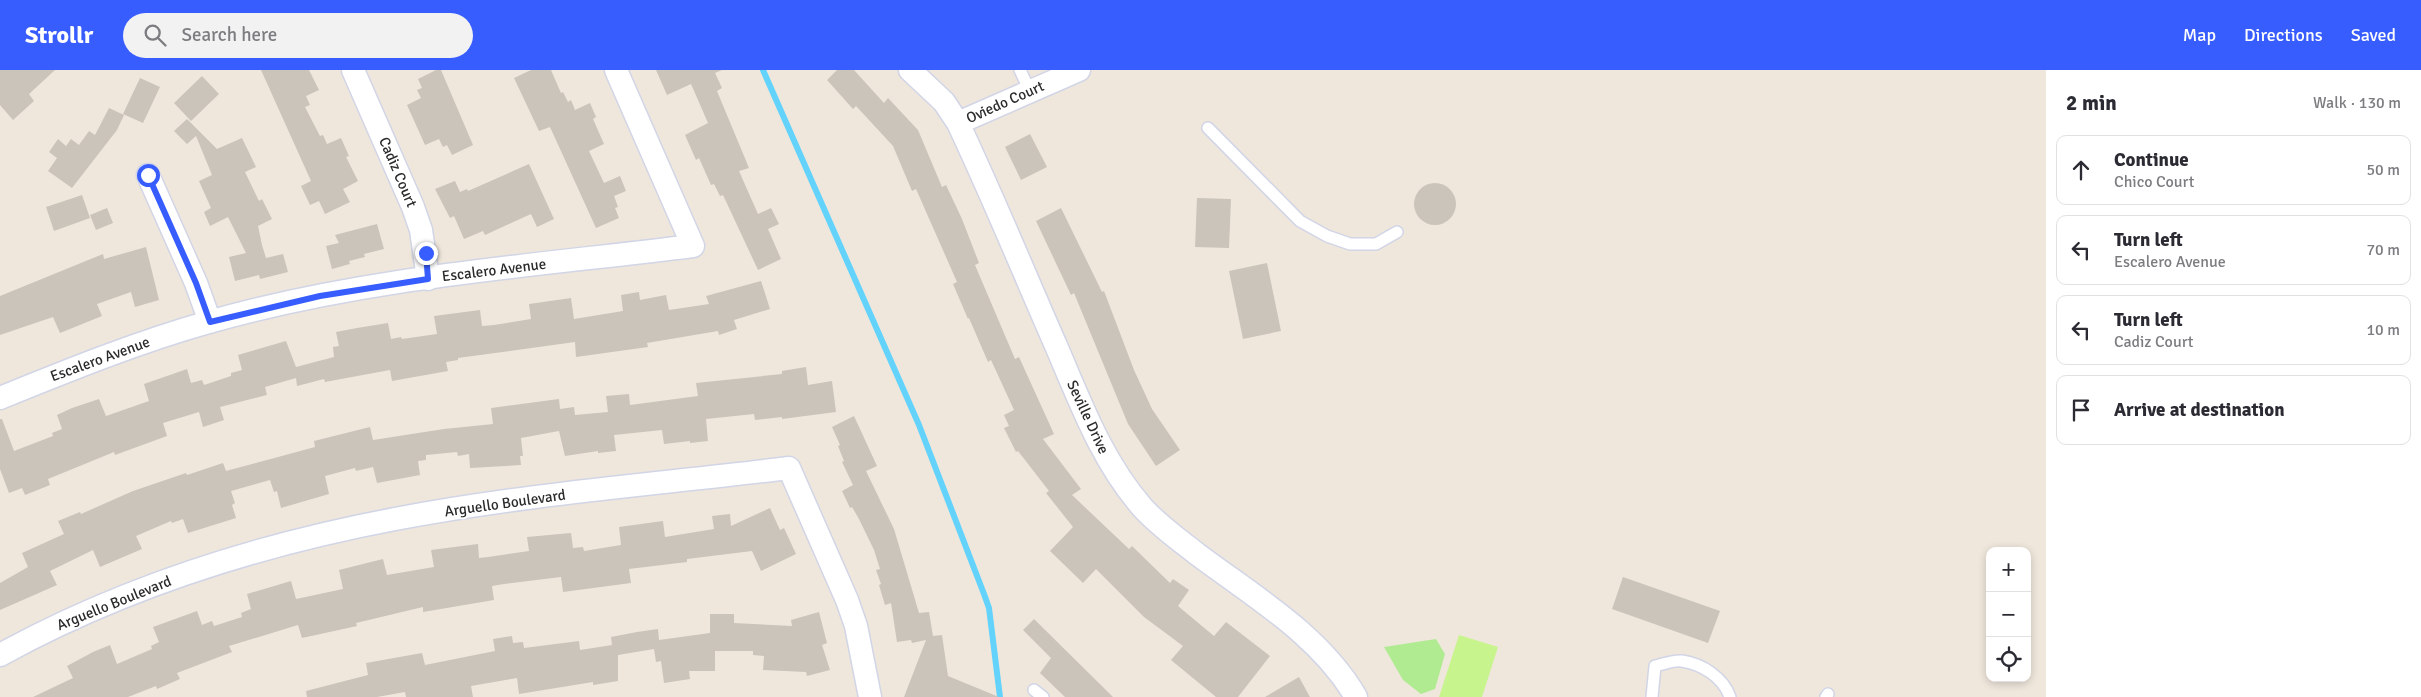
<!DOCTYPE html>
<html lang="en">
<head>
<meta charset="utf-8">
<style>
	:root { --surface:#fff; --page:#f2f2f3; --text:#2b2b33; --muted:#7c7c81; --line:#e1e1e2; --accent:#385dff }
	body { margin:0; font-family:Signika,sans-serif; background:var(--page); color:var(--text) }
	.controls { position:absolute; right:15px; bottom:15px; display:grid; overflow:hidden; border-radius:10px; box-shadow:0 2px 8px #0003 }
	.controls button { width:45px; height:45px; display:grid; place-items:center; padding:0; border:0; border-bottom:1px solid var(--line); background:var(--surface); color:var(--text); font:25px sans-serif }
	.stop { position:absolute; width:15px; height:15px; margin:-11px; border:4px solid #385dff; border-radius:50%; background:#fff }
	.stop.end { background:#385dff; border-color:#fff; box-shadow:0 1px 5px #0008 }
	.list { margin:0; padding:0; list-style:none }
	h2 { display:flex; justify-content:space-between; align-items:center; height:65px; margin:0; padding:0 20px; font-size:21px }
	h2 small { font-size:16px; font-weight:400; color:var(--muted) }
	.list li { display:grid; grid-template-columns:32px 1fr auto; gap:15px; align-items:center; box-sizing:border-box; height:70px; margin:0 10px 10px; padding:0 10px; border:1px solid var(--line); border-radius:10px }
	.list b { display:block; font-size:19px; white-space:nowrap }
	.list p { margin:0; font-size:16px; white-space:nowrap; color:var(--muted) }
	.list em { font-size:16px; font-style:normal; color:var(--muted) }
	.icon { flex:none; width:28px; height:28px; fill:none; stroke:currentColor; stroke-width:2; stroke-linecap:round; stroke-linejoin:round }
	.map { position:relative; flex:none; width:2046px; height:627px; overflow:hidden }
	header { display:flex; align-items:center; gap:30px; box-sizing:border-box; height:70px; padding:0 25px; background:var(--accent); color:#fff }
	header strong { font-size:24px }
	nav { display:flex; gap:28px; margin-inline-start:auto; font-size:18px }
	.search { width:350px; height:45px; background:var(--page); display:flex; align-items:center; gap:12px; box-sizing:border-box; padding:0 18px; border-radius:28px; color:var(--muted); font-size:19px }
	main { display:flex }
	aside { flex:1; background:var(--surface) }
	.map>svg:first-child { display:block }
	.green { fill:#b0eb92 }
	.pitch { fill:#c8f48d }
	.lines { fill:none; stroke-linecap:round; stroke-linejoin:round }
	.stream { stroke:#63d3fc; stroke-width:6 }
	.building { fill:#cac4bb }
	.lane-casing { stroke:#d1d5e6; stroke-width:14 }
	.street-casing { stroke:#d1d5e6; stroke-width:25 }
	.lane { stroke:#fff; stroke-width:11 }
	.street { stroke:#fff; stroke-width:22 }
	.route { stroke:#385dff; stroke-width:6 }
	.labels { text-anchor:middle; stroke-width:4; stroke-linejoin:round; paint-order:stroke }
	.street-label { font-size:15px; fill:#2b2b2b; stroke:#fff }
</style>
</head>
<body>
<header>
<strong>Strollr</strong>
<div class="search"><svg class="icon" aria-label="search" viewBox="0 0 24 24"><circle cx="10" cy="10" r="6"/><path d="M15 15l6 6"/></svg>Search here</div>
<nav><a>Map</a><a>Directions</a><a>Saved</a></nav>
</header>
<main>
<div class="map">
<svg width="2046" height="627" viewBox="0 0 2046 627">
	<rect width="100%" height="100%" fill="#efe7dc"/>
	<path class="green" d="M 1436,569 L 1445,584 L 1435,619 L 1421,624 L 1403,610 L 1384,577 Z"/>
	<path class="pitch" d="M 1459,565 L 1498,577 L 1482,627 L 1439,627 Z"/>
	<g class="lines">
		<path class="stream" d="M 763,0 L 919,355 L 984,524 L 989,538 L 1000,627"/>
	</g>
	<path class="building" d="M 0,0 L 55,0 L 29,24 L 34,31 L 13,50 L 0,35 Z
		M 261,0 L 309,0 L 319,20 L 306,26 L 310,35 L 305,37 L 320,66 L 323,65 L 327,74 L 341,68 L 349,86 L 346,87 L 358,111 L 343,119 L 350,132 L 325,144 L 319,131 L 310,135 L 301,116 L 311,111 Z
		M 436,0 L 441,0 L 473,75 L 452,85 L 447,75 L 443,77 L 439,69 L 425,75 L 407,35 L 421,28 L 417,20 L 422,18 L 418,9 Z
		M 531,0 L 551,0 L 561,23 L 563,22 L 568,32 L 571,30 L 575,40 L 590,33 L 596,47 L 593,49 L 604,74 L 589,81 L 604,113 L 620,106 L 626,121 L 614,126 L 618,137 L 615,138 L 619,148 L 596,158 L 550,57 L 539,61 L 514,8 Z
		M 656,0 L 722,0 L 715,3 L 722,18 L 717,21 L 749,98 L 739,101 L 758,144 L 771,138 L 779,154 L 768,159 L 781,189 L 758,200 L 723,125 L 720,126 L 714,114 L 711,115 L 699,88 L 696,90 L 685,65 L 708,53 L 691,14 L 667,25 Z
		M 837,0 L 854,0 L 884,33 L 888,28 L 918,60 L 942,117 L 946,115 L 962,149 L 979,193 L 975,195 L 1015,289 L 1019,287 L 1054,364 L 1043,369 L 1081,419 L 1072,425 L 1129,479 L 1132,476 L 1170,513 L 1173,509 L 1189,520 L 1178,536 L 1214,566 L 1226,552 L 1270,586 L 1238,627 L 1216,627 L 1171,590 L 1183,576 L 1144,547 L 1096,499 L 1083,513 L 1050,481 L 1073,457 L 1046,423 L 1049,421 L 1018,381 L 1016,382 L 1004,358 L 1009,356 L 1004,345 L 1014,340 L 991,290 L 988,292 L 969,248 L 968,249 L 953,214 L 957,212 L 916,119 L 912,121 L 893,76 L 856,36 L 853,39 L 827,10 Z
		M 202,6 L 219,24 L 191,51 L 174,33 Z
		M 140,8 L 160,17 L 143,53 L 123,44 Z
		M 109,38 L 124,45 L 117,60 L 72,118 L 48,101 L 57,88 L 49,82 L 58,69 L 66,76 L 71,69 L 79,75 L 89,61 L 95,65 Z
		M 187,49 L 217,79 L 242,68 L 256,97 L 245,102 L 259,131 L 262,129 L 272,149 L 258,156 L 262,175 L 266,188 L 283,184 L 288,202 L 260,209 L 259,205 L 235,211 L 229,187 L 246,183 L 228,147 L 210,156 L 204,142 L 211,138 L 199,111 L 212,105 L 196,66 L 187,74 L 174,61 Z
		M 1030,64 L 1047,97 L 1021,110 L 1005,77 Z
		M 529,94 L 554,149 L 537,157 L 531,144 L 485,165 L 483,161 L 464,169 L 454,146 L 450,148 L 435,119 L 455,111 L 460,122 L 467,119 L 468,121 Z
		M1414 134a21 21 0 1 1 42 0a21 21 0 1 1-42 0Z
		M 82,125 L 90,148 L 54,161 L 46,137 Z
		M 1197,128 L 1231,129 L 1229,178 L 1195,177 Z
		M 107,138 L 113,153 L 96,160 L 90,145 Z
		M 1061,138 L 1102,222 L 1104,221 L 1134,300 L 1152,339 L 1180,380 L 1156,396 L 1128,354 L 1074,223 L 1071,225 L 1036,151 Z
		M 377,154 L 384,179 L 364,184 L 365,187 L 349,191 L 350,194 L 332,199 L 326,176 L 339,173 L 335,165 Z
		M 146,177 L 159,230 L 135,237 L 131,222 L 97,234 L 102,246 L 60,263 L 53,247 L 0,265 L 0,226 L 103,184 L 104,189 Z
		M 1267,193 L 1281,261 L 1243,269 L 1229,201 Z
		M 761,211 L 770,239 L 734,250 L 737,259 L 719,265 L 718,261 L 647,273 L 648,277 L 576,287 L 575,272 L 458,288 L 458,290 L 446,292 L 448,301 L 392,311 L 390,300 L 325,312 L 324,309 L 297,316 L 296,308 L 265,317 L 267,325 L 220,337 L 224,350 L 203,357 L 199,342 L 163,353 L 167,366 L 115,385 L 114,382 L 48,409 L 50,415 L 25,425 L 22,418 L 9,423 L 0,399 L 0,349 L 2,349 L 14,381 L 53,366 L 52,363 L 62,359 L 57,345 L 72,338 L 99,329 L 106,346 L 149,331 L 144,314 L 187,299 L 191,313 L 202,310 L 204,315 L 231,306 L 231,303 L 242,300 L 238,285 L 286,271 L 296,297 L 334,287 L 333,277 L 339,276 L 336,262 L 357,258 L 388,253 L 391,269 L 401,267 L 402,269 L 437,264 L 434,246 L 480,240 L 482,256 L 494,255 L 531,249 L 529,234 L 571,228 L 574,249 L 623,241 L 621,225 L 639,222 L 640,230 L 666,225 L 669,240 L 709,234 L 706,226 Z
		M 806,297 L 808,315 L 832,311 L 836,342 L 782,349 L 782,347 L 755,350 L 754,344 L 706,349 L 708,371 L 690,373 L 690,371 L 664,374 L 662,360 L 614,365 L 616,381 L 598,383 L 598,381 L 565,386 L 559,361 L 521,368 L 523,386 L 520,386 L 521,395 L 470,398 L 469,384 L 458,386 L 457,382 L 426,385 L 426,390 L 418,391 L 420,405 L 377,413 L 373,397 L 356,401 L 355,398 L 325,406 L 329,424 L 281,438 L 277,421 L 274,422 L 270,410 L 231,421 L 235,433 L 232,435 L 236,448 L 188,463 L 183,449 L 172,453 L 171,451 L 136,466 L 142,479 L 100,497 L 93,480 L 50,501 L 57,515 L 0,540 L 0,513 L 28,497 L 22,483 L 64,464 L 58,451 L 80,442 L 81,444 L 133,421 L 186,403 L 187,405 L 223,393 L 226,401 L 315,377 L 314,371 L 370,357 L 373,370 L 444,359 L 493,354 L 491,338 L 559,329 L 560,339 L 574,337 L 575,345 L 608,342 L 606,326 L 629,324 L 630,335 L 698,326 L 696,313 L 782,304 L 782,301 Z
		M 854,346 L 877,396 L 866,401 L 894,459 L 919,543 L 929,542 L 933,566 L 942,565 L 948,606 L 999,627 L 904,627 L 926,570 L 912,573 L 911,570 L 897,572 L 891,533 L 885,535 L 879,515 L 881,514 L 876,500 L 880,499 L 874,480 L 859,449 L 852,437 L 850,438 L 842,421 L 853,415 L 842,392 L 844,391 L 838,376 L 840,375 L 832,357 Z
		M 770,438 L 780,460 L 784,458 L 796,484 L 761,501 L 752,481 L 687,489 L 687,492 L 629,499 L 631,513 L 563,522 L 561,507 L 504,514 L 492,516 L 494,530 L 423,542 L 423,537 L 356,553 L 357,556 L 302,568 L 298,555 L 229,576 L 232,582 L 177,603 L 180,609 L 157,619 L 156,616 L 128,627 L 33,627 L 73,608 L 67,596 L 93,582 L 110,575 L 117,594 L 152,579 L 151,576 L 159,572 L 153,557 L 197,541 L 202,555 L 212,551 L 214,556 L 242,547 L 241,543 L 251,539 L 247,524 L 291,511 L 296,529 L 343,519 L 339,500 L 383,489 L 387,505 L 434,497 L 431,480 L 478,474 L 479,488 L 488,487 L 529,481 L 527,467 L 571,463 L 573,478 L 583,477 L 584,481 L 621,475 L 619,457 L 663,451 L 665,467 L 714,459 L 712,446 L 730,444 L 731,456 Z
		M 1623,507 L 1720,541 L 1708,573 L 1612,539 Z
		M 819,542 L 827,573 L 822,575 L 830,600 L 807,606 L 806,602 L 763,600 L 764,586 L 753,585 L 753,581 L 715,581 L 715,601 L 689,601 L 690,609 L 664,613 L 661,591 L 656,592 L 654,579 L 618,585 L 618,611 L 593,615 L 593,612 L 519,624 L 517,608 L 471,616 L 473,627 L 406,627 L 405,622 L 377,627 L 307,627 L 306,621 L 368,605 L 366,593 L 422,583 L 425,595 L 495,581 L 493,569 L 512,566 L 513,573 L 523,572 L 524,578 L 579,571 L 580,580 L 612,575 L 611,567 L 637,562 L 658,559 L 659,570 L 710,563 L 710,544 L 734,544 L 734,553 L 792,556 L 791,550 Z
		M 1034,549 L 1113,627 L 1065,627 L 1040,603 L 1051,588 L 1023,560 Z
		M 1299,607 L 1310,627 L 1265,627 Z"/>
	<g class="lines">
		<defs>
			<path id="lane" d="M 1020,0 L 1030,21
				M 1208,58 L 1300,151 L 1327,166 L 1350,174 L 1376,174 L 1397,162
				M 1034,620 L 1043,627
				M 1652,627 L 1655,596 C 1663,594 1674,590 1682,591 C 1702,594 1723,607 1730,627
				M 1826,627 L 1828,624"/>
			<path id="street" d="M 353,0 L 413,137 L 421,160 L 428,209
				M 910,0 L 944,32 L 958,53 C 993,127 1024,203 1057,278 C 1081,334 1102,391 1142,437 C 1158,455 1178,469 1197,484 C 1253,526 1320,565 1356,627
				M 958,53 L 1079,0
				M 148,105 L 196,213 L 210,252
				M 0,328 C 69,300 138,272 209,252 C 366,207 532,196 693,176 L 616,0
				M 0,585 C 122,518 258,475 395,449 C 525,424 658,414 789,398 L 847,530 L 856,556 L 870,627"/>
		</defs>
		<use href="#lane" class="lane-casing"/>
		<use href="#street" class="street-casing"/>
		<use href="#lane" class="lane"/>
		<use href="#street" class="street"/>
	</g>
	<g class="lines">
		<path class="route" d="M 148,105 L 196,213 L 210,252 L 320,226 L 428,209 L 426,183"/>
	</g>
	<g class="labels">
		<g class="street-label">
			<text transform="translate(1005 32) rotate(-24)" y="5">Oviedo Court</text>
			<text transform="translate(398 102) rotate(67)" y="5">Cadiz Court</text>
			<text transform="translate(494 200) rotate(-7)" y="5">Escalero Avenue</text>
			<text transform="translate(100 289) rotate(-20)" y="5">Escalero Avenue</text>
			<text transform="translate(1088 347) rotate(65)" y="5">Seville Drive</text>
			<text transform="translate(505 433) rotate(-8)" y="5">Arguello Boulevard</text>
			<text transform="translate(114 533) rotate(-22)" y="5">Arguello Boulevard</text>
		</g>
	</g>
</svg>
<div class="controls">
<button>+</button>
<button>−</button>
<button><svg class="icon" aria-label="locate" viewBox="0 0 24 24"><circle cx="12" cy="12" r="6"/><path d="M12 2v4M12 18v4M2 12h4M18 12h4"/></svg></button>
</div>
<div class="stop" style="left:148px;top:105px"></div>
<div class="stop end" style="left:426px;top:183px"></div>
</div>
<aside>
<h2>2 min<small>Walk · 130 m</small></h2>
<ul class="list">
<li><svg class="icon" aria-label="ahead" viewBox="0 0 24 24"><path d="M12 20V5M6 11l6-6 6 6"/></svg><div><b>Continue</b><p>Chico Court</p></div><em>50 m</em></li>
<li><svg class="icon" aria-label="left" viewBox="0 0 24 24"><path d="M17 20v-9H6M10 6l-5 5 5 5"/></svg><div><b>Turn left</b><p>Escalero Avenue</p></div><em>70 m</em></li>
<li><svg class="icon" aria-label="left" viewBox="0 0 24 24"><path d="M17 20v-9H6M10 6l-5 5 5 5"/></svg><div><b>Turn left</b><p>Cadiz Court</p></div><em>10 m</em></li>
<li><svg class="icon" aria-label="arrive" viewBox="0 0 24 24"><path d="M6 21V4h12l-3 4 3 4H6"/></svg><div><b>Arrive at destination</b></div></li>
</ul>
</aside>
</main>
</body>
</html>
